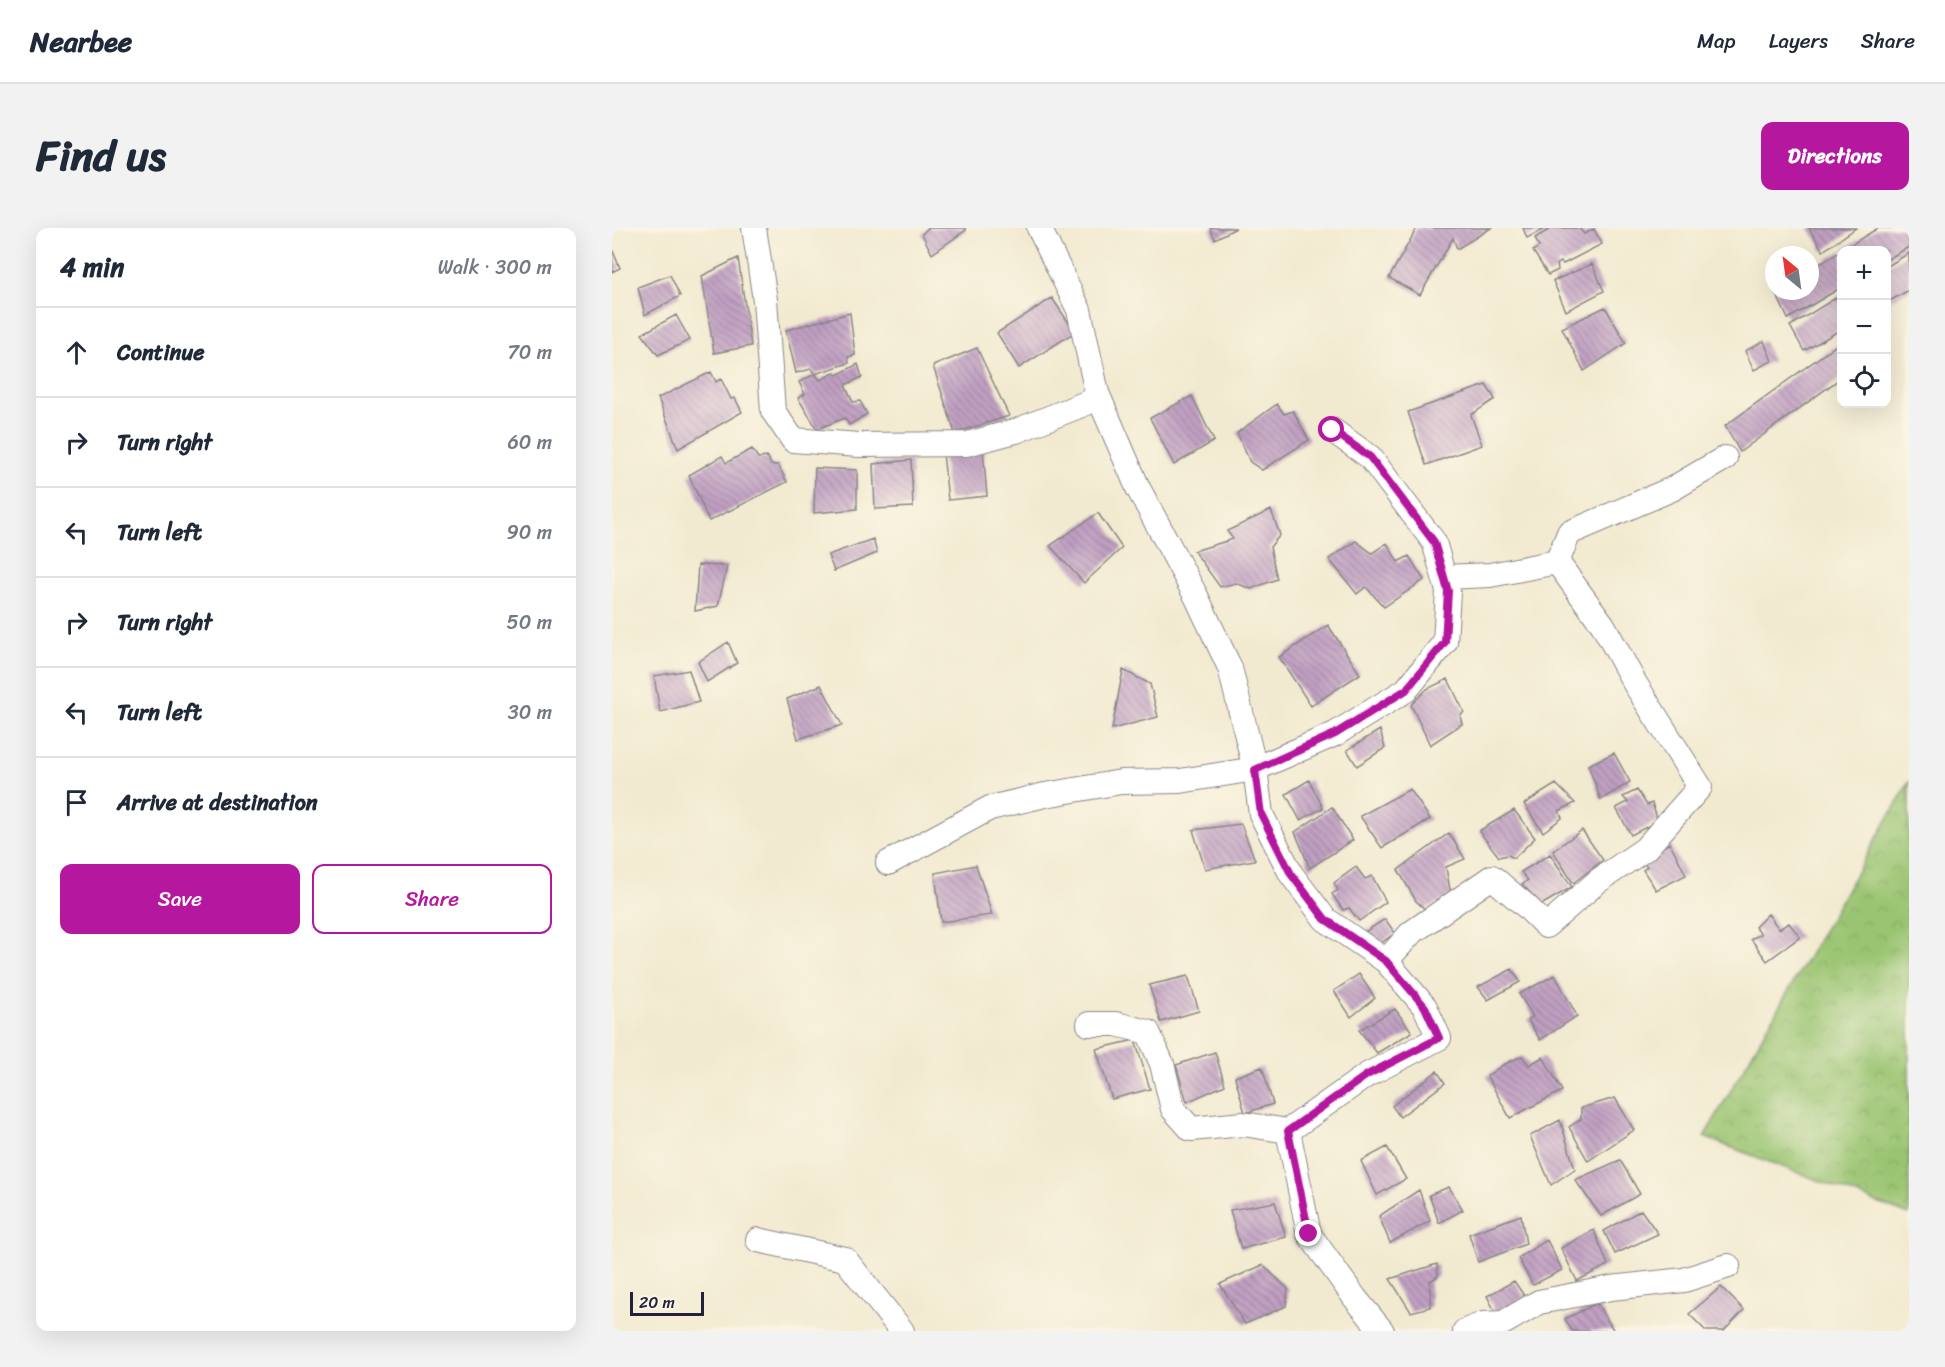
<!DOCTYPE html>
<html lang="en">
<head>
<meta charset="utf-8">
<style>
	:root { --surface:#fff; --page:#f2f2f3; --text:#1f2937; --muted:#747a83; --line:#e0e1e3; --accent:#b5179e }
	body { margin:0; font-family:Sriracha,sans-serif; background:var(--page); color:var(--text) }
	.controls { position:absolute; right:18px; top:18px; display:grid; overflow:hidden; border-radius:12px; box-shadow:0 6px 24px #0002 }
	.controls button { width:54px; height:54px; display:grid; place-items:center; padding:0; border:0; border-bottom:2px solid var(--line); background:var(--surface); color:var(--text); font:30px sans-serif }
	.compass { position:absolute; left:1153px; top:18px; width:54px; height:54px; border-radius:50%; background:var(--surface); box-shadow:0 6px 24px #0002; rotate:331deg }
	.scale { position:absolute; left:18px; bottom:15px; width:74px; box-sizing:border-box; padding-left:6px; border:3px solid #22223b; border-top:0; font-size:16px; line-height:21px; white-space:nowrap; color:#22223b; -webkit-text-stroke:4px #fcf5e5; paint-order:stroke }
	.stop { position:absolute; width:18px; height:18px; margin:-14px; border:4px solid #b5179e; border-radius:50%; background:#fff }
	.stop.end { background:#b5179e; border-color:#fff; box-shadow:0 2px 6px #0008 }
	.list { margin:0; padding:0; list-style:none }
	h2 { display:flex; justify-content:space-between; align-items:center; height:78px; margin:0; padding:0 24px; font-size:26px }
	h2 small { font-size:20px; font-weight:400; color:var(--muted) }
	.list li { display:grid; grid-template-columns:39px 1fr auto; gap:18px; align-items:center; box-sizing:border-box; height:90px; padding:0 24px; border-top:2px solid var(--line) }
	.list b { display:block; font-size:22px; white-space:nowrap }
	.list em { font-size:20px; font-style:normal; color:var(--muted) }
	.actions { display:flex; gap:12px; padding:18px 24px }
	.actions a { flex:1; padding:14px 0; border:2px solid var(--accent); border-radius:12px; text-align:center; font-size:21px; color:var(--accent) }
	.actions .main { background:var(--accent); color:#fff }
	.icon { flex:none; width:33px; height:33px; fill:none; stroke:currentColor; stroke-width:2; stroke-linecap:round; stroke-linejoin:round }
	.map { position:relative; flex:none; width:1297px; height:1103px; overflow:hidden; border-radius:12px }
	header { display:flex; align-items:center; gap:36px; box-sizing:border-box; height:84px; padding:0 30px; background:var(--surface); border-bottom:2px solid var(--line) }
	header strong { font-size:28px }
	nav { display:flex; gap:33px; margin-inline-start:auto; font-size:21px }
	.intro { display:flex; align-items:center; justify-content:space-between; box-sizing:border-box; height:144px; padding:0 36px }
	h1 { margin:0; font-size:42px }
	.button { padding:15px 27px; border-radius:12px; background:var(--accent); color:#fff; font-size:21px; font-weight:700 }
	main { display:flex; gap:36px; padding:0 36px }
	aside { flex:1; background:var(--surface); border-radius:12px; box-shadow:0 6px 24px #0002 }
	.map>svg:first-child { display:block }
	.park { fill:url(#park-crowns); stroke:#5e7356; stroke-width:1.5 }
	.building { fill:url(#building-back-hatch) }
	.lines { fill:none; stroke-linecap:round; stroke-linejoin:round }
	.minor-casing { stroke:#8a8686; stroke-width:26 }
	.minor { stroke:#fff; stroke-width:24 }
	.route { stroke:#b5179e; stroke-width:8 }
</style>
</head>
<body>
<header>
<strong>Nearbee</strong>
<nav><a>Map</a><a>Layers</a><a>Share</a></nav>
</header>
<div class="intro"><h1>Find us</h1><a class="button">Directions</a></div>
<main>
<aside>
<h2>4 min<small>Walk · 300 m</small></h2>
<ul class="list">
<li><svg class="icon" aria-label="ahead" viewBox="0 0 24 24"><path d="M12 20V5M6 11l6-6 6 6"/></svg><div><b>Continue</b></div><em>70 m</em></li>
<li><svg class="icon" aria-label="right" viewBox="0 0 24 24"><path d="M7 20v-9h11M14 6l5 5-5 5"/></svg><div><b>Turn right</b></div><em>60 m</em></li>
<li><svg class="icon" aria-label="left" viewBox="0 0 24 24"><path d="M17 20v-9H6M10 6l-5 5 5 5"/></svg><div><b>Turn left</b></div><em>90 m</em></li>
<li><svg class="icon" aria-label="right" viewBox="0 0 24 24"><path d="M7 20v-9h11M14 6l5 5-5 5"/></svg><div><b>Turn right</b></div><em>50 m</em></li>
<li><svg class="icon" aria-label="left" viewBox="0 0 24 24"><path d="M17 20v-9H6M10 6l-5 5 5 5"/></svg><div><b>Turn left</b></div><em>30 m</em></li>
<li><svg class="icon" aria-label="arrive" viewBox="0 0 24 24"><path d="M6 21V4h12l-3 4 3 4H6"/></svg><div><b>Arrive at destination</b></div></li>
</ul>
<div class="actions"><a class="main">Save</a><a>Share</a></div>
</aside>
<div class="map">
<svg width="1297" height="1103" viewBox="0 0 1297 1103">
	<defs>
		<pattern id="park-crowns" width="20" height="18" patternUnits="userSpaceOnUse" patternTransform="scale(1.5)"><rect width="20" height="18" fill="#9ac471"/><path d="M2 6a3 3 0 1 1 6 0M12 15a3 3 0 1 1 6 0" fill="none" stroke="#84a863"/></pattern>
		<pattern id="building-back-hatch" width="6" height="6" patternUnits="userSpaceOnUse" patternTransform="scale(1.5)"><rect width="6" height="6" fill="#c1a0c3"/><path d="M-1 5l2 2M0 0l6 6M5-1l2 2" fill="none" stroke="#9c82a0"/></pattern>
	</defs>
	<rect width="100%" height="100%" fill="#fcf5e5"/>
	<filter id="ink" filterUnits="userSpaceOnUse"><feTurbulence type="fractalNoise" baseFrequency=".0167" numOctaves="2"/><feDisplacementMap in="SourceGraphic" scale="12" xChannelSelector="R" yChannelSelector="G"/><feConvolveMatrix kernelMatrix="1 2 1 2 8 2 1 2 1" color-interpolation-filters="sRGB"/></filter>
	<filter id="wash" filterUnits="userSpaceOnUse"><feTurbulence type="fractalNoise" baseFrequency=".008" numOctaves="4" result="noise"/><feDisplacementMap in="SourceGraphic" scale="24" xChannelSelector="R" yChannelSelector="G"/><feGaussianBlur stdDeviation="1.35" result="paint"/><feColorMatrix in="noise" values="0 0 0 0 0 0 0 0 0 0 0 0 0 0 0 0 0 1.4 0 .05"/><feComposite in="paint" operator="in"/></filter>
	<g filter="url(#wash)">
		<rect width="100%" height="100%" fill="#f2ead0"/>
		<path class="park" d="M 1297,554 L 1297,987 L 1092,909 Z"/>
		<g id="blocks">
			<path class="building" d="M 316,0 L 353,0 L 354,2 L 320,26 L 310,6 Z
				M 598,0 L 624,0 L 603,11 Z
				M 805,0 L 879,0 L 845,21 L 841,10 L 808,67 L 777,50 Z
				M 911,0 L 934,0 L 915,10 Z
				M 940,0 L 967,0 L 972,6 L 982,1 L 990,16 L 951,36 L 949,34 L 945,36 L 946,42 L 936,47 L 921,23 L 927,19 L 923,10 Z
				M 1197,0 L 1244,0 L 1211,23 Z
				M 1266,0 L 1297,0 L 1297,19 L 1274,32 L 1274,22 L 1230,22 L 1230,59 L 1176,91 L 1163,63 L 1198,63 L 1198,42 Z
				M 0,21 L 8,40 L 0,44 Z
				M 1297,25 L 1297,62 L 1274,75 L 1274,39 Z
				M 126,30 L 139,118 L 102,125 L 90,48 Z
				M 980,36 L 992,63 L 954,83 L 941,53 Z
				M 58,47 L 68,68 L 33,87 L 26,59 Z
				M 1230,66 L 1230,101 L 1192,123 L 1178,98 Z
				M 440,70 L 463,104 L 407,140 L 385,105 Z
				M 993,79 L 1014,115 L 972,143 L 950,100 Z
				M 238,85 L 243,127 L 236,129 L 237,135 L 203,146 L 199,141 L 184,145 L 174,102 Z
				M 64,87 L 78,112 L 46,127 L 30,106 Z
				M 1152,113 L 1160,133 L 1142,142 L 1133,123 Z
				M 1230,113 L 1230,149 L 1128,224 L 1113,198 Z
				M 365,120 L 397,188 L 343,205 L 321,138 Z
				M 246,136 L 250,149 L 233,157 L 241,174 L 248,173 L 255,186 L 237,197 L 233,190 L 205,201 L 186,170 L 193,166 L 187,154 L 203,146 L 208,152 L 222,145 L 225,147 Z
				M 99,144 L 104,154 L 109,151 L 119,171 L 123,170 L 130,184 L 66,221 L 46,170 Z
				M 874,157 L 883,171 L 859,187 L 870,217 L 814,237 L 796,184 Z
				M 580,168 L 602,213 L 562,237 L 538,190 Z
				M 665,176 L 672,186 L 681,183 L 697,212 L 650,242 L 638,234 L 625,205 Z
				M 140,221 L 146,230 L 156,229 L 159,237 L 166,237 L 175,254 L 97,293 L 77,247 L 110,228 L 114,235 Z
				M 371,221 L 375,268 L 336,272 L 331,225 Z
				M 299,232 L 301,279 L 263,281 L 261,236 Z
				M 203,240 L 245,242 L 245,281 L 202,285 Z
				M 659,282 L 668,307 L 658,319 L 665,351 L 639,361 L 624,355 L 608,359 L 582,323 L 621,311 L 615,303 Z
				M 486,285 L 510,320 L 472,355 L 438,318 Z
				M 261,311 L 265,325 L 222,343 L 216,327 Z
				M 744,313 L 760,325 L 775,315 L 786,334 L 797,328 L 812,352 L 772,379 L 754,359 L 745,366 L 717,331 Z
				M 86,337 L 115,338 L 106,378 L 83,383 Z
				M 716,397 L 748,446 L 699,478 L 667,429 Z
				M 116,414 L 125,435 L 95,454 L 86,434 Z
				M 77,442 L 87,474 L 48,484 L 42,448 Z
				M 511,442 L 538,456 L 546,489 L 500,501 Z
				M 836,451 L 852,484 L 848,488 L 850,496 L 818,517 L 799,477 L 815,461 Z
				M 209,457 L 230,497 L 186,511 L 175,471 Z
				M 768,502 L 773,520 L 745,538 L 735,522 Z
				M 1002,525 L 1018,554 L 989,572 L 976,537 Z
				M 697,552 L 711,580 L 688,592 L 674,566 Z
				M 944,556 L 963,575 L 947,583 L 950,590 L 931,604 L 912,576 Z
				M 798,561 L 818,591 L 770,620 L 748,588 Z
				M 1025,562 L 1035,577 L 1040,575 L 1046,593 L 1019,607 L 1004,580 L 1016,574 L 1011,569 Z
				M 720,579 L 741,612 L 698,640 L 683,604 Z
				M 902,582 L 923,610 L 902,630 L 896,627 L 887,629 L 867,603 Z
				M 629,596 L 643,632 L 593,641 L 581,602 Z
				M 970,602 L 991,632 L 961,655 L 941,623 Z
				M 837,605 L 853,631 L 834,639 L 839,668 L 813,681 L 804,673 L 786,642 Z
				M 1058,615 L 1074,647 L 1044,662 L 1031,642 L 1035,639 L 1029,631 Z
				M 938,626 L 960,659 L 929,677 L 910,656 L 916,652 L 909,644 Z
				M 364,637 L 380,687 L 329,694 L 323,645 Z
				M 744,639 L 753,651 L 760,648 L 774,674 L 747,693 L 737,680 L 731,682 L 720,666 L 726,662 L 722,655 Z
				M 1156,686 L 1167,701 L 1177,695 L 1188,709 L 1155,733 L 1139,711 L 1149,706 L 1143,699 Z
				M 773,691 L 783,705 L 765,718 L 751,705 Z
				M 900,741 L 908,754 L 876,772 L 866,759 Z
				M 747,746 L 763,770 L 739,789 L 722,763 Z
				M 943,747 L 965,788 L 928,812 L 916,792 L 921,788 L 907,766 Z
				M 576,748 L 587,783 L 549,794 L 537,757 Z
				M 783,781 L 800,804 L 765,825 L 747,802 Z
				M 523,812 L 538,861 L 500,871 L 484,821 Z
				M 603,824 L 613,857 L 575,874 L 564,837 Z
				M 910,828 L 917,837 L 931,829 L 950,863 L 898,890 L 875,848 L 891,837 Z
				M 650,839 L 661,876 L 633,885 L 623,849 Z
				M 825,843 L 833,855 L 788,889 L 780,878 Z
				M 1003,870 L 1022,902 L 976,933 L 957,899 L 969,891 L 969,880 Z
				M 948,892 L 963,941 L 939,957 L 918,908 Z
				M 775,919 L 794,951 L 765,967 L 749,933 Z
				M 1008,932 L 1028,966 L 989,988 L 963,952 Z
				M 837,959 L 851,982 L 827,995 L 817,967 Z
				M 807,962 L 818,993 L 778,1015 L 767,988 Z
				M 663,974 L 674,1009 L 629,1021 L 618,982 Z
				M 1029,982 L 1046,1006 L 1003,1026 L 992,1003 Z
				M 909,987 L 914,1016 L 866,1034 L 857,1006 Z
				M 982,1002 L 996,1037 L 965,1053 L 949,1020 Z
				M 935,1012 L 950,1042 L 921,1057 L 906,1030 Z
				M 825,1036 L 826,1048 L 818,1053 L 818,1079 L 799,1084 L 778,1051 Z
				M 651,1037 L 676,1061 L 674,1078 L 633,1096 L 608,1056 Z
				M 902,1053 L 913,1069 L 885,1087 L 875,1068 Z
				M 1109,1059 L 1132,1082 L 1112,1103 L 1094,1103 L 1077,1086 Z
				M 985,1075 L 1002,1103 L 960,1103 L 953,1091 Z"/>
		</g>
	</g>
	<g filter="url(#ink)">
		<use href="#blocks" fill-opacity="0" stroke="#8a8686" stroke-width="1.5"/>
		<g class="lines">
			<defs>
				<path id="minor" d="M 142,0 L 153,72 L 161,183 L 181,212 L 247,217 L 355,216 L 404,203 L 487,170
					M 427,0 L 467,82 L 485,165 L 526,260 L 584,368 L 618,440 L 643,541 L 649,586 L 679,646 L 713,691 L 774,733 L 813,779 L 827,810 L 755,847 L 676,903
					M 832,349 L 878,347 L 945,334
					M 276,635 L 378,580 L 433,567 L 509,554 L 568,553 L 643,541 L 723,506 L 794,462 L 833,414 L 836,363 L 822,314 L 758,229 L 720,202
					M 774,733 L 799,705 L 880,649 L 914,678 L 934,698 L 986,653 L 1033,621 L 1088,559 L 1022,454 L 991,397 L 945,334 L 957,305 L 1060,261 L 1113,230
					M 477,796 L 504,796 L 536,804 L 550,836 L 561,881 L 579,901 L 631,896 L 676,903 L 697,1006 L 743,1070 L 770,1103
					M 146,1012 L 233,1031 L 290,1103
					M 853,1103 L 871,1096 L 891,1095 L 927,1074 L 999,1060 L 1072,1052 L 1116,1038"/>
			</defs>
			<use href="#minor" class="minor-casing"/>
			<use href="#minor" class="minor"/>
		</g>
	</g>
	<g class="lines" filter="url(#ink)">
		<path class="route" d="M 697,1006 L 676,903 L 755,847 L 827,810 L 813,779 L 774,733 L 713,691 L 679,646 L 649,586 L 643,542 L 723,506 L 794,462 L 833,414 L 836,363 L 822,314 L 758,229 L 720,202"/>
	</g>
</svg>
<div class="controls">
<button>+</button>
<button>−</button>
<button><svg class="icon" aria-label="locate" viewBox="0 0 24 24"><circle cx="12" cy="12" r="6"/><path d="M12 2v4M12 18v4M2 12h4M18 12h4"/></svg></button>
</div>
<svg class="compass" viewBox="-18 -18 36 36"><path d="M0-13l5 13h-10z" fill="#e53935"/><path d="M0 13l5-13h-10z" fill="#747a83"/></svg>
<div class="scale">20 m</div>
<div class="stop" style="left:720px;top:202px"></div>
<div class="stop end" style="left:697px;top:1006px"></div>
</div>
</main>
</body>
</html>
